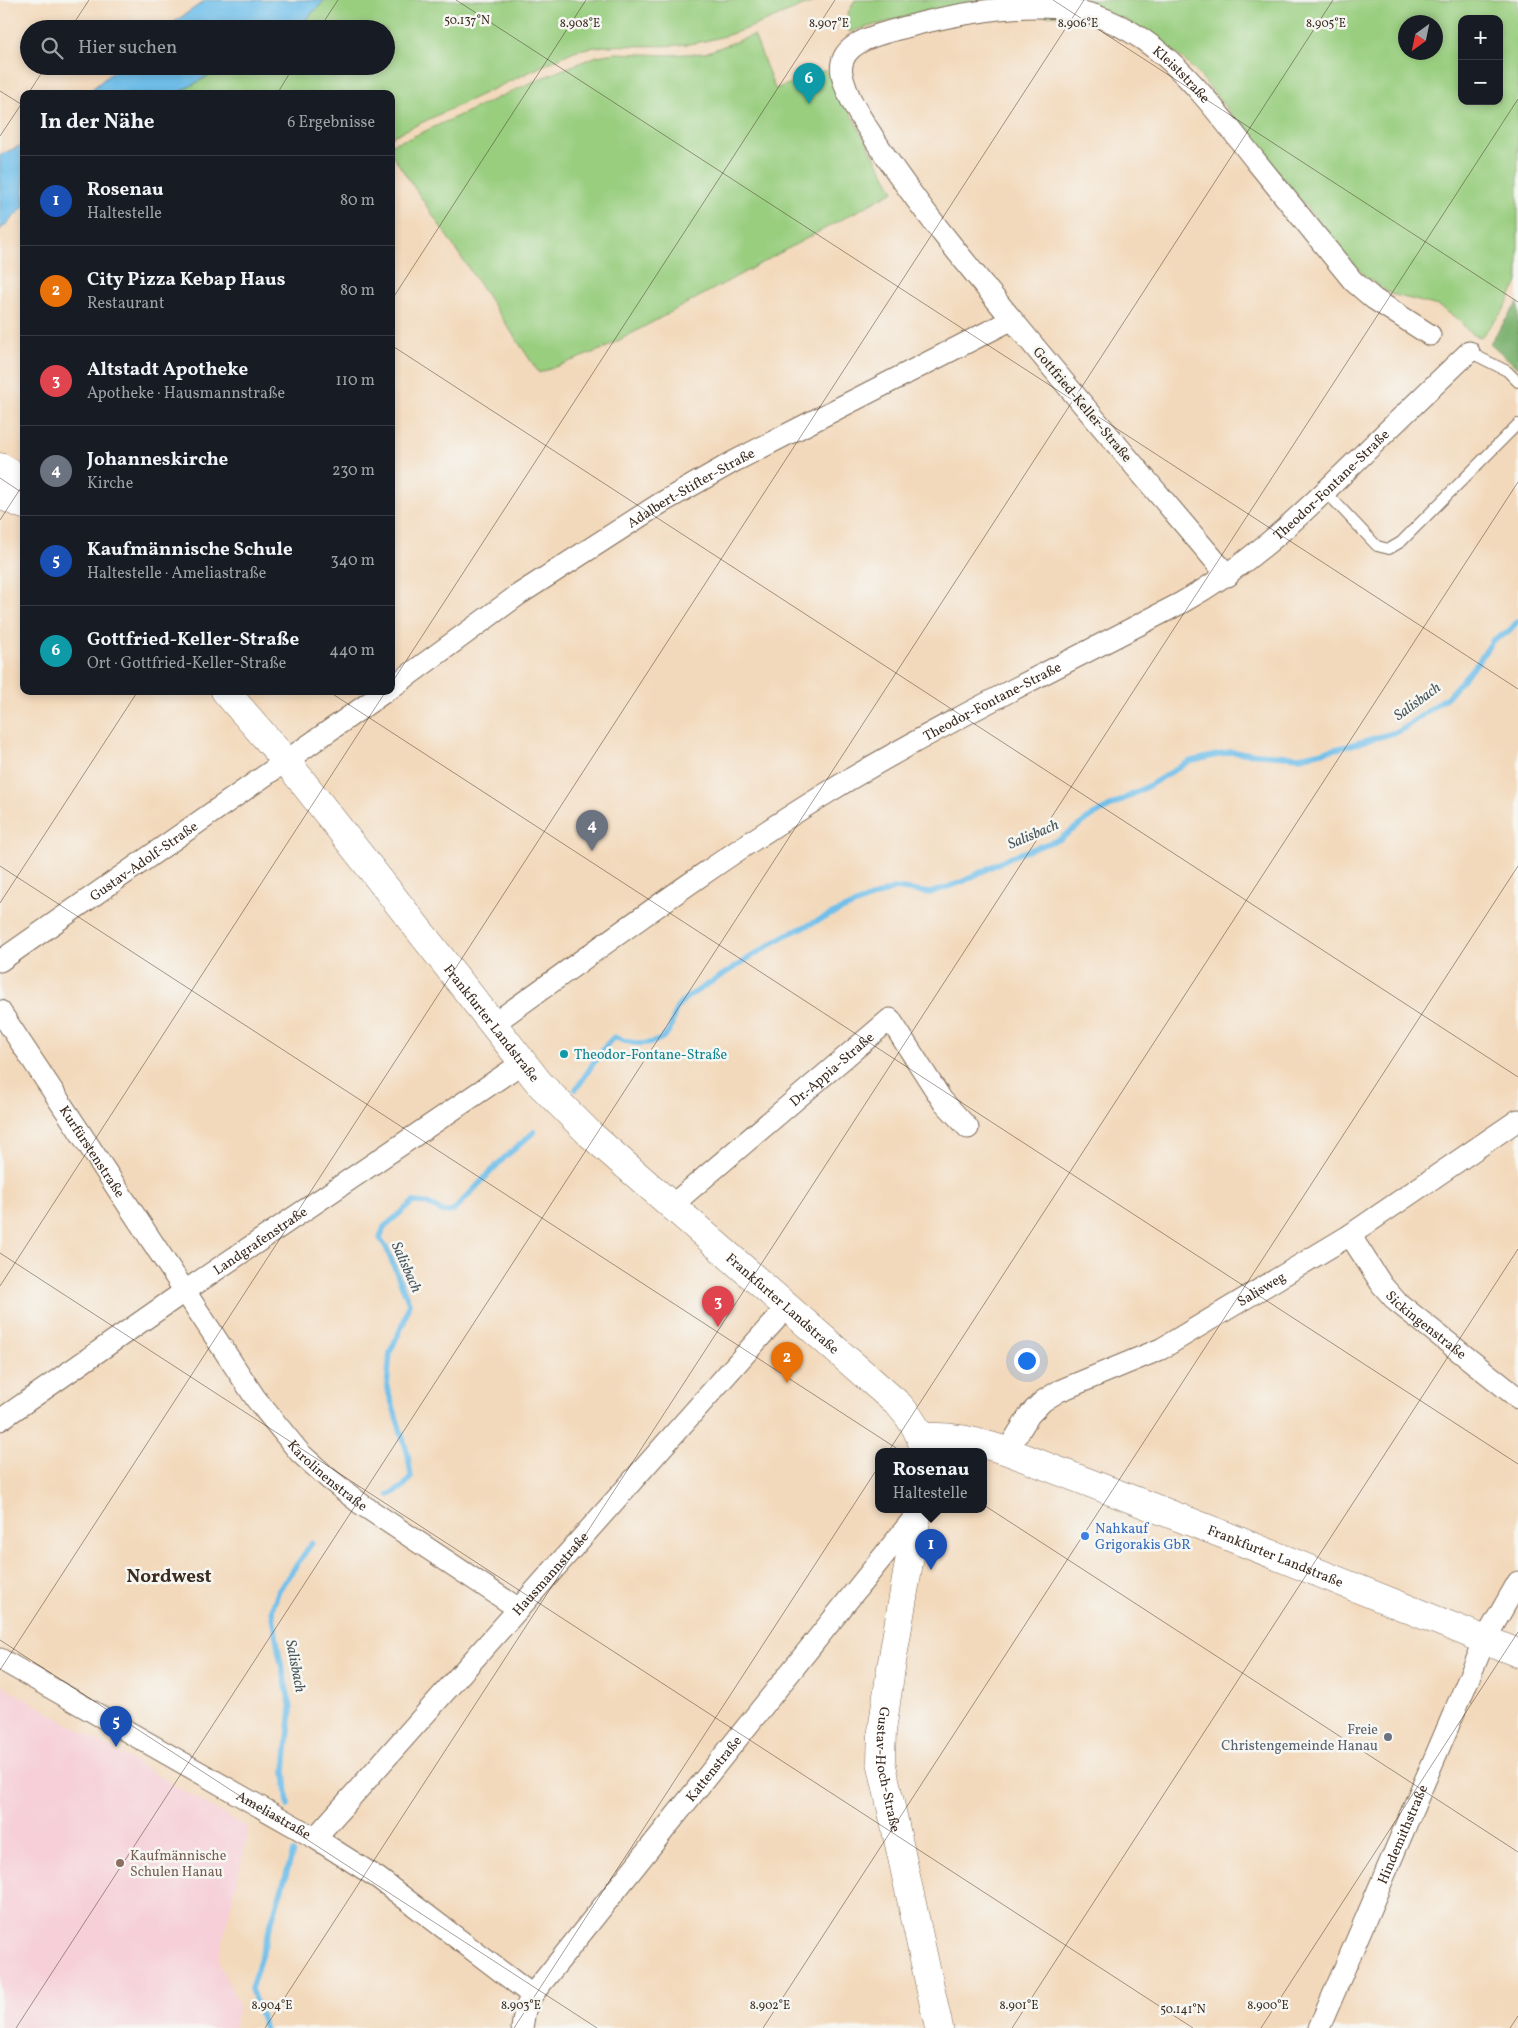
<!DOCTYPE html>
<html lang="de">
<head>
<meta charset="utf-8">
<style>
	:root { --surface:#171b24; --page:#242831; --text:#f1f3f6; --muted:#9ea1a6; --line:#363941; --accent:#7c3aed }
	body { margin:0; font-family:Vollkorn,serif; background:var(--page); color:var(--text) }
	.controls { position:absolute; right:15px; top:15px; display:grid; overflow:hidden; border-radius:10px; box-shadow:0 2px 8px #0003 }
	.controls button { width:45px; height:45px; display:grid; place-items:center; padding:0; border:0; border-bottom:1px solid var(--line); background:var(--surface); color:var(--text); font:25px sans-serif }
	.compass { position:absolute; left:1398px; top:15px; width:45px; height:45px; border-radius:50%; background:var(--surface); box-shadow:0 2px 8px #0003; rotate:213deg }
	.you { position:absolute; left:1026px; top:1360px; width:18px; height:18px; margin:-12px; border:4px solid #fff; border-radius:50%; background:#1a73e8; box-shadow:0 0 0 8px #1a73e833 }
	.badge { display:grid; place-items:center; width:32px; height:32px; border-radius:50%; background:var(--accent); color:#fff; font-size:16px; font-weight:700 }
	.pin { position:absolute; translate:-50% -41px; filter:drop-shadow(0 1px 2px #0008) }
	.pin::after { content:''; position:absolute; top:26px; width:18px; height:15px; background:inherit; clip-path:polygon(0 0,100% 0,50% 100%) }
	.popup { position:absolute; left:875px; top:1448px; width:112px; height:65px; box-sizing:border-box; display:grid; place-content:center; border-radius:10px; background:var(--surface); filter:drop-shadow(0 1px 4px #0005); font-size:16px; white-space:nowrap; color:var(--muted) }
	.popup b { font-size:19px; color:var(--text) }
	.popup::after { content:''; position:absolute; left:50%; top:100%; margin-left:-10px; border:10px solid transparent; border-top-color:var(--surface) }
	.list { margin:0; padding:0; list-style:none }
	h2 { display:flex; justify-content:space-between; align-items:center; height:65px; margin:0; padding:0 20px; font-size:21px }
	h2 small { font-size:16px; font-weight:400; color:var(--muted) }
	.list li { display:grid; grid-template-columns:32px 1fr auto; gap:15px; align-items:center; box-sizing:border-box; height:90px; padding:0 20px; border-top:1px solid var(--line) }
	.list b { display:block; font-size:19px; white-space:nowrap }
	.list p { margin:0; font-size:16px; white-space:nowrap; color:var(--muted) }
	.list em { font-size:16px; font-style:normal; color:var(--muted) }
	.icon { flex:none; width:28px; height:28px; fill:none; stroke:currentColor; stroke-width:2; stroke-linecap:round; stroke-linejoin:round }
	.map { position:relative; flex:none; width:1518px; height:2028px; overflow:hidden }
	.search { position:absolute; background:var(--surface); box-shadow:0 2px 8px #0003; left:20px; top:20px; width:375px; height:55px; display:flex; align-items:center; gap:12px; box-sizing:border-box; padding:0 18px; border-radius:28px; color:var(--muted); font-size:19px }
	.panel { position:absolute; background:var(--surface); box-shadow:0 2px 8px #0003; left:20px; top:90px; width:375px; height:605px; border-radius:10px }
	.map>svg:first-child { display:block }
	.built { fill:#f6cfd8 }
	.green { fill:#99ce7f; stroke:#6a7c4e; fill-rule:evenodd }
	.forest { fill:#7ab16e; stroke:#5a6e46 }
	.water { fill:#6fbfea; stroke:#557484 }
	.lines { fill:none; stroke-linecap:round; stroke-linejoin:round }
	.stream { stroke:#6fbfea; stroke-width:5.5 }
	.lane-casing { stroke:#7b6755; stroke-width:12 }
	.street-casing { stroke:#7b6755; stroke-width:23 }
	.secondary-casing { stroke:#7b6755; stroke-width:29 }
	.lane { stroke:#fff; stroke-width:10 }
	.street { stroke:#fff; stroke-width:21 }
	.secondary { stroke:#fff; stroke-width:28 }
	.ticks { fill:none; stroke:#3b2a1e; stroke-width:1; stroke-opacity:0.45 }
	.culture-dot { fill:#0f9aa8; stroke:#f6f6f2; stroke-width:2 }
	.shop-dot { fill:#3f7fe0; stroke:#f6f6f2; stroke-width:2 }
	.worship-dot { fill:#6b7280; stroke:#f6f6f2; stroke-width:2 }
	.education-dot { fill:#8d6e63; stroke:#f6f6f2; stroke-width:2 }
	.labels { text-anchor:middle; stroke-width:5; stroke-linejoin:round; paint-order:stroke }
	.street-label { font-size:14px; fill:#3b2a1e; stroke:#f6f6f2 }
	.culture-label { font-size:14px; fill:#0d838f; stroke:#f6f6f2; text-anchor:start }
	.shop-label { font-size:14px; fill:#366cbe; stroke:#f6f6f2; text-anchor:start }
	.worship-label { font-size:14px; fill:#5b616d; stroke:#f6f6f2; text-anchor:end }
	.education-label { font-size:14px; fill:#785e54; stroke:#f6f6f2; text-anchor:start }
	.water-label { font-size:15px; font-style:italic; fill:#4b575b; stroke:#f6f6f2 }
	.district-label { font-size:19px; font-weight:bold; fill:#3b2a1e; stroke:#f6f6f2 }
	.ticks-label { font-size:12px; text-anchor:middle; fill:#3b2a1e; stroke:#f6f6f2; stroke-width:5; stroke-linejoin:round; paint-order:stroke }
</style>
</head>
<body>
<div class="map">
<svg width="1518" height="2028" viewBox="0 0 1518 2028">
	<rect width="100%" height="100%" fill="#f6f6f2"/>
	<filter id="ink" filterUnits="userSpaceOnUse"><feTurbulence type="fractalNoise" baseFrequency=".02" numOctaves="2"/><feDisplacementMap in="SourceGraphic" scale="10" xChannelSelector="R" yChannelSelector="G"/><feConvolveMatrix kernelMatrix="1 2 1 2 8 2 1 2 1" color-interpolation-filters="sRGB"/></filter>
	<filter id="wash" filterUnits="userSpaceOnUse"><feTurbulence type="fractalNoise" baseFrequency=".0096" numOctaves="4" result="noise"/><feDisplacementMap in="SourceGraphic" scale="20" xChannelSelector="R" yChannelSelector="G"/><feGaussianBlur stdDeviation="1.12" result="paint"/><feColorMatrix in="noise" values="0 0 0 0 0 0 0 0 0 0 0 0 0 0 0 0 0 1.4 0 .05"/><feComposite in="paint" operator="in"/></filter>
	<g filter="url(#wash)">
		<rect width="100%" height="100%" fill="#f3d9bb"/>
		<path class="built" d="M 0,1684 L 249,1829 L 218,1960 L 239,2006 L 234,2028 L 0,2028 Z"/>
		<path class="green" d="M 325,0 L 818,0 C 776,16 733,38 688,44 C 650,49 612,41 574,51 L 391,137 L 391,94 L 176,94 L 226,66 L 386,66 L 386,29 L 302,29 L 299,27 Z
			M 855,0 L 1518,0 L 1518,282 L 1503,311 L 1481,337 L 1471,334 L 1458,319 L 1438,306 L 1391,294 L 1366,277 L 1342,251 L 1201,77 L 1184,60 L 1164,43 L 1122,18 L 928,11 L 849,32 L 847,15 ZM 1462,19 L 1499,19 L 1499,101 L 1462,101 ZM 1406,22 L 1436,22 L 1436,52 L 1406,52 Z
			M 754,35 L 775,89 L 826,70 L 894,191 L 603,349 L 539,373 L 391,153 L 391,144 L 410,138 L 539,79 L 597,56 L 615,53 L 668,55 L 705,53 Z"/>
		<path class="forest" d="M 1518,302 L 1518,368 L 1490,343 Z"/>
		<path class="water" d="M 206,0 L 325,0 L 299,26 L 302,29 L 164,29 Z
			M 120,66 L 226,66 L 176,94 L 86,94 Z
			M 24,144 L 24,207 L 0,230 L 0,155 Z"/>
		<g class="lines">
			<path class="stream" d="M 576,1089 C 589,1072 598,1052 614,1037 C 630,1044 651,1048 666,1035 C 673,1029 672,1017 676,1010 C 678,1005 683,1001 686,998 L 784,936 L 839,911 L 895,888 L 930,893 L 962,882 L 1010,857 L 1060,839 L 1092,816 L 1148,786 L 1188,762 L 1230,752 L 1300,757 L 1340,748 L 1400,731 L 1447,697 L 1478,662 L 1493,640 L 1507,633 L 1518,621
				M 389,1495 L 403,1487 L 411,1477 L 408,1455 L 387,1387 L 390,1352 L 404,1322 L 409,1303 L 386,1247 L 380,1238 L 384,1227 L 413,1202 C 419,1202 424,1202 430,1205 C 438,1209 443,1214 453,1211 L 503,1159 L 534,1132
				M 288,1806 L 285,1771 L 291,1708 L 279,1654 L 272,1609 L 279,1590 L 312,1543
				M 265,2028 L 251,1989 L 293,1852"/>
		</g>
	</g>
	<g filter="url(#ink)">
		<g class="lines">
			<defs>
				<path id="lane" d="M 1469,352 L 1507,371 L 1518,382
					M 1325,491 L 1377,546 L 1389,549 L 1401,542 L 1518,424"/>
				<g id="street">
					<path id="s1" d="M 1228,576 C 1134,465 1040,356 950,243 C 921,207 894,171 870,132 C 859,115 846,95 842,74 C 836,43 879,34 902,28 C 949,15 1019,2 1068,9 C 1154,22 1205,97 1255,160 C 1287,200 1320,240 1353,281 L 1374,299 L 1430,335"/>
					<path id="s2" d="M 391,688 L 518,595 L 661,503 L 733,462 L 1011,320"/>
					<path id="s3" d="M 0,961 L 386,691"/>
					<path id="s4" d="M 0,1011 L 256,1399 L 300,1453 L 329,1479 L 361,1504 L 519,1609"/>
					<path id="s5" d="M 493,1024 C 603,946 711,864 827,793 C 941,723 1063,665 1181,603 C 1246,567 1294,522 1346,471 C 1387,431 1428,391 1469,352"/>
					<path id="s6" d="M 671,1206 L 890,1019 L 942,1100 L 968,1128"/>
					<path id="s7" d="M 1350,1235 L 1382,1285 L 1397,1302 L 1518,1398"/>
					<path id="s8" d="M 0,1420 L 185,1291 L 522,1063"/>
					<path id="s9" d="M 1007,1451 L 1030,1414 L 1043,1401 L 1059,1391 L 1161,1349 L 1350,1235 L 1518,1120"/>
					<path id="s10" d="M 0,1659 L 315,1838 L 378,1878 L 532,1995"/>
					<path id="s11" d="M 315,1838 L 786,1308"/>
					<path id="s12" d="M 522,2028 L 525,2010 L 532,1995 L 917,1514"/>
					<path id="s13" d="M 1319,2028 L 1486,1638 L 1518,1582"/>
				</g>
				<g id="secondary">
					<path d="M 0,467 L 24,480"/>
					<path d="M 0,495 L 24,505"/>
					<path id="s14" d="M 225,691 L 287,762 L 540,1084 L 590,1134 L 899,1405 C 912,1419 921,1433 924,1451"/>
					<path id="s15" d="M 922,1437 C 955,1435 976,1442 1007,1451 L 1222,1534 L 1518,1653"/>
					<path id="s16" d="M 918,1509 L 891,1668 L 882,1731 L 881,1761 L 939,2028"/>
				</g>
			</defs>
			<use href="#lane" class="lane-casing"/>
			<use href="#street" class="street-casing"/>
			<use href="#secondary" class="secondary-casing"/>
			<use href="#lane" class="lane"/>
			<use href="#street" class="street"/>
			<use href="#secondary" class="secondary"/>
		</g>
	</g>
	<path class="ticks" d="M 456,0 L 1518,689M 1053,0 L 1518,302M 70,29 L 89,0M 319,29 L 338,0M 0,91 L 24,106M 28,94 L 46,66M 277,94 L 294,66M 0,136 L 24,100M 391,301 L 586,0M 391,345 L 1518,1077M 0,478 L 24,494M 0,520 L 24,483M 391,684 L 835,0M 328,691 L 1518,1464M 0,866 L 1518,1852M 0,903 L 138,691M 0,1253 L 1193,2028M 0,1286 L 386,691M 0,1640 L 597,2028M 0,1670 L 1084,0M 16,2028 L 1333,0M 265,2028 L 1518,99M 514,2028 L 1518,482M 763,2028 L 1518,866M 1012,2028 L 1518,1249M 1261,2028 L 1518,1632M 1510,2028 L 1518,2016"/>
	<circle class="culture-dot" cx="564" cy="1054" r="5"/>
	<circle class="shop-dot" cx="1085" cy="1536" r="5"/>
	<circle class="worship-dot" cx="1388" cy="1737" r="5"/>
	<circle class="education-dot" cx="120" cy="1863" r="5"/>
	<g class="labels">
		<g class="street-label">
			<text dy="5" stroke="none"><textPath href="#s1" startOffset="1021">Kleiststraße</textPath></text>
			<text transform="translate(1083 404) rotate(50)" y="5">Gottfried-Keller-Straße</text>
			<text dy="5" stroke="none"><textPath href="#s5" startOffset="1000">Theodor-Fontane-Straße</textPath></text>
			<text dy="5" stroke="none"><textPath href="#s2" startOffset="361">Adalbert-Stifter-Straße</textPath></text>
			<text dy="5" stroke="none"><textPath href="#s5" startOffset="595">Theodor-Fontane-Straße</textPath></text>
			<text dy="5" stroke="none"><textPath href="#s3" startOffset="175">Gustav-Adolf-Straße</textPath></text>
			<text dy="5" stroke="none"><textPath href="#s14" startOffset="426">Frankfurter Landstraße</textPath></text>
			<text dy="5" stroke="none"><textPath href="#s6" startOffset="211">Dr.-Appia-Straße</textPath></text>
			<text dy="5" stroke="none"><textPath href="#s4" startOffset="168">Kurfürstenstraße</textPath></text>
			<text dy="5" stroke="none"><textPath href="#s8" startOffset="316">Landgrafenstraße</textPath></text>
			<text dy="5" stroke="none"><textPath href="#s9" startOffset="308">Salisweg</textPath></text>
			<text dy="5" stroke="none"><textPath href="#s14" startOffset="831">Frankfurter Landstraße</textPath></text>
			<text dy="5" stroke="none"><textPath href="#s7" startOffset="119">Sickingenstraße</textPath></text>
			<text dy="5" stroke="none"><textPath href="#s4" startOffset="570">Karolinenstraße</textPath></text>
			<text dy="5" stroke="none"><textPath href="#s15" startOffset="375">Frankfurter Landstraße</textPath></text>
			<text dy="5" stroke="none"><textPath href="#s11" startOffset="354">Hausmannstraße</textPath></text>
			<text dy="5" stroke="none"><textPath href="#s12" startOffset="325">Kattenstraße</textPath></text>
			<text dy="5" stroke="none"><textPath href="#s16" startOffset="264">Gustav-Hoch-Straße</textPath></text>
			<text dy="5" stroke="none"><textPath href="#s10" startOffset="315">Ameliastraße</textPath></text>
			<text dy="5" stroke="none"><textPath href="#s13" startOffset="211">Hindemithstraße</textPath></text>
		</g>
		<g class="culture-label">
			<text x="574" y="1059">Theodor-Fontane-Straße</text>
		</g>
		<g class="shop-label">
			<text x="1095" y="1533">Nahkauf<tspan x="1095" dy="16">Grigorakis GbR</tspan></text>
		</g>
		<g class="worship-label">
			<text x="1378" y="1734">Freie<tspan x="1378" dy="16">Christengemeinde Hanau</tspan></text>
		</g>
		<g class="education-label">
			<text x="130" y="1860">Kaufmännische<tspan x="130" dy="16">Schulen Hanau</tspan></text>
		</g>
		<g class="water-label">
			<text transform="translate(1417 701) rotate(-36)" y="5">Salisbach</text>
			<text transform="translate(1033 834) rotate(-23)" y="5">Salisbach</text>
			<text transform="translate(407 1267) rotate(66)" y="5">Salisbach</text>
			<text transform="translate(296 1666) rotate(79)" y="5">Salisbach</text>
		</g>
		<g class="district-label">
			<text x="169" y="1582">Nordwest</text>
		</g>
	</g>
	<g class="ticks-label">
		<text x="467" y="24">50.137°N</text>
		<text x="1078" y="27">8.906°E</text>
		<text x="1326" y="27">8.905°E</text>
		<text x="580" y="27">8.908°E</text>
		<text x="829" y="27">8.907°E</text>
		<text x="272" y="2009">8.904°E</text>
		<text x="521" y="2009">8.903°E</text>
		<text x="770" y="2009">8.902°E</text>
		<text x="1019" y="2009">8.901°E</text>
		<text x="1268" y="2009">8.900°E</text>
		<text x="1183" y="2013">50.141°N</text>
	</g>
</svg>
<div class="controls">
<button>+</button>
<button>−</button>
</div>
<svg class="compass" viewBox="-18 -18 36 36"><path d="M0-13l5 13h-10z" fill="#e53935"/><path d="M0 13l5-13h-10z" fill="#9ea1a6"/></svg>
<div class="you"></div>
<div class="pin badge" style="left:931px;top:1570px;background:#1a4fb4">1</div>
<div class="popup"><b>Rosenau</b>Haltestelle</div>
<div class="pin badge" style="left:787px;top:1383px;background:#e8710a">2</div>
<div class="pin badge" style="left:718px;top:1327px;background:#e0444e">3</div>
<div class="pin badge" style="left:592px;top:851px;background:#6b7280">4</div>
<div class="pin badge" style="left:116px;top:1747px;background:#1a4fb4">5</div>
<div class="pin badge" style="left:809px;top:104px;background:#0f9aa8">6</div>
<div class="search"><svg class="icon" aria-label="search" viewBox="0 0 24 24"><circle cx="10" cy="10" r="6"/><path d="M15 15l6 6"/></svg>Hier suchen</div>
<section class="panel">
<h2>In der Nähe<small>6 Ergebnisse</small></h2>
<ul class="list">
<li><span class="badge" style="background:#1a4fb4">1</span><div><b>Rosenau</b><p>Haltestelle</p></div><em>80 m</em></li>
<li><span class="badge" style="background:#e8710a">2</span><div><b>City Pizza Kebap Haus</b><p>Restaurant</p></div><em>80 m</em></li>
<li><span class="badge" style="background:#e0444e">3</span><div><b>Altstadt Apotheke</b><p>Apotheke · Hausmannstraße</p></div><em>110 m</em></li>
<li><span class="badge" style="background:#6b7280">4</span><div><b>Johanneskirche</b><p>Kirche</p></div><em>230 m</em></li>
<li><span class="badge" style="background:#1a4fb4">5</span><div><b>Kaufmännische Schule</b><p>Haltestelle · Ameliastraße</p></div><em>340 m</em></li>
<li><span class="badge" style="background:#0f9aa8">6</span><div><b>Gottfried-Keller-Straße</b><p>Ort · Gottfried-Keller-Straße</p></div><em>440 m</em></li>
</ul>
</section>
</div>
</body>
</html>
